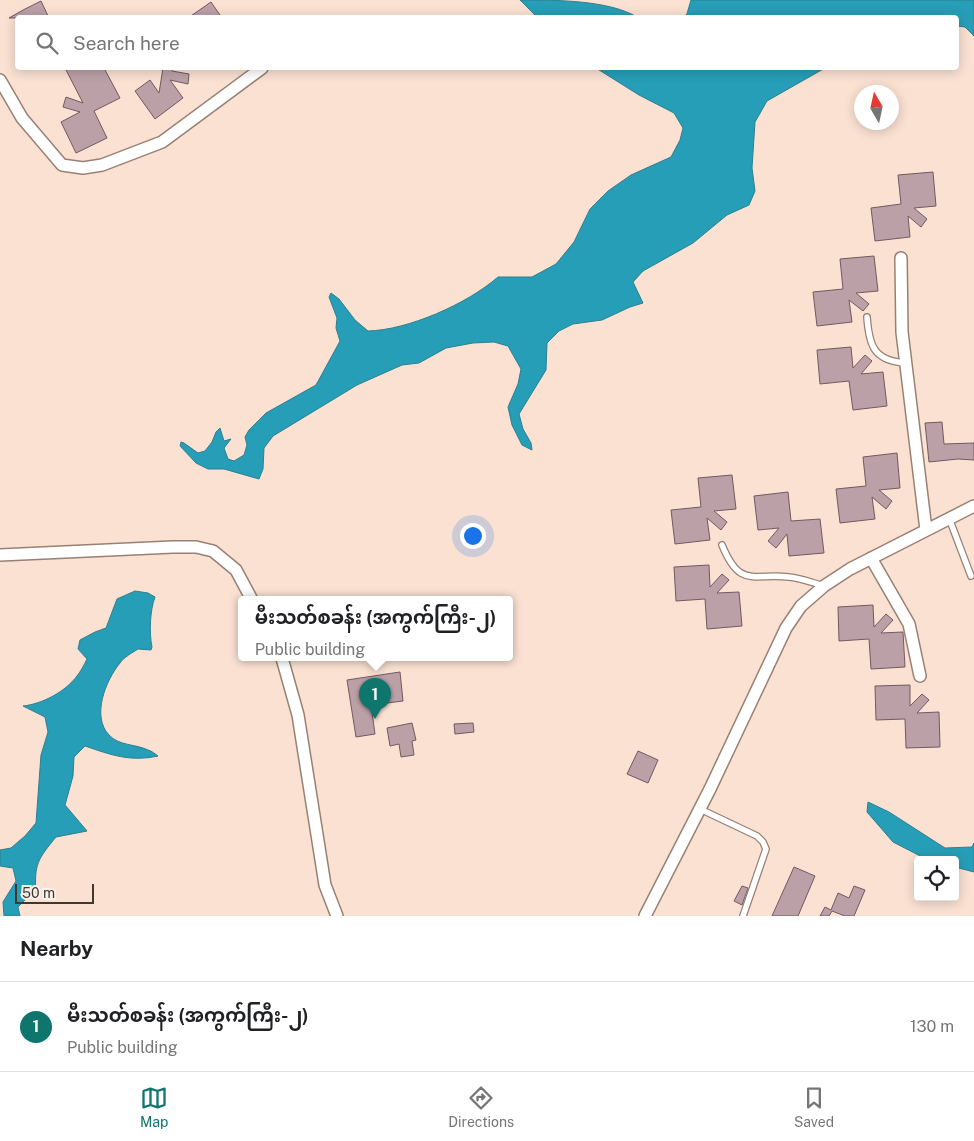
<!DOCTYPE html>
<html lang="en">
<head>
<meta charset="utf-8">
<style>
	:root { --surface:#fff; --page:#f2f2f2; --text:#202124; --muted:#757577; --line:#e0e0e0; --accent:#0f766e }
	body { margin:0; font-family:"Public Sans","Noto Sans Myanmar",sans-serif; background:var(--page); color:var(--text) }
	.controls { position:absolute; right:15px; bottom:15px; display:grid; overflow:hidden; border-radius:5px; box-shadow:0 2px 12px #0003 }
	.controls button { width:45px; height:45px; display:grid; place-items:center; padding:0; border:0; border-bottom:1px solid var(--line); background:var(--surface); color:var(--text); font:25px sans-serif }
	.compass { position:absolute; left:854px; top:85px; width:45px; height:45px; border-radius:50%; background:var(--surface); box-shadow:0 2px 12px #0003; rotate:351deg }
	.scale { position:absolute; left:15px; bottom:12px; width:79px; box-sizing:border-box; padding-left:5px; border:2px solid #413731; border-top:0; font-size:14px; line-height:18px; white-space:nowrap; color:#413731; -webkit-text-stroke:4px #fcf1eb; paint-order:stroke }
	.you { position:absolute; left:472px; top:535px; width:18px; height:18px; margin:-12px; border:4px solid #fff; border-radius:50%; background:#1a73e8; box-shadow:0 0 0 8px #1a73e833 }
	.badge { display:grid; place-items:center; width:32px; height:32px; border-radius:50%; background:var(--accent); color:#fff; font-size:16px; font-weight:700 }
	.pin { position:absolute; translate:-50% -41px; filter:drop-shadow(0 1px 2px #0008) }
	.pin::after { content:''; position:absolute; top:26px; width:18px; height:15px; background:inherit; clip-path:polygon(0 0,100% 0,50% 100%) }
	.popup { position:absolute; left:238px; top:596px; width:275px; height:65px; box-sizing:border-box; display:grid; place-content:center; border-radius:5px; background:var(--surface); filter:drop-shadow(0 1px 4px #0005); font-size:16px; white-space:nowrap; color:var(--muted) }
	.popup b { font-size:19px; color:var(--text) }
	.popup::after { content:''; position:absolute; left:50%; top:100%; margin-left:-10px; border:10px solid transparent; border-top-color:var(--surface) }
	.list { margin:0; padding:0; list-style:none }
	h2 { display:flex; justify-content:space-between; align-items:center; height:65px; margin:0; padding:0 20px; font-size:21px }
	h2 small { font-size:16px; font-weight:400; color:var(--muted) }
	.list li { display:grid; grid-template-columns:32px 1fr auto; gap:15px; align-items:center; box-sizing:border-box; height:90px; padding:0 20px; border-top:1px solid var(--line) }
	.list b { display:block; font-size:19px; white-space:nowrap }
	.list p { margin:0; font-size:16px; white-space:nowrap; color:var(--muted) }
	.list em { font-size:16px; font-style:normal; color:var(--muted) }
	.icon { flex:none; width:28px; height:28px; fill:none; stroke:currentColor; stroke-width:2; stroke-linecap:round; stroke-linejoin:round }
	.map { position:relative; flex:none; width:974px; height:916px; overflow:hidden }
	.search { position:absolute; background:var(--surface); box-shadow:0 2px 12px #0003; left:15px; right:15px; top:15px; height:55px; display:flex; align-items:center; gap:12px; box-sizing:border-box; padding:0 18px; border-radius:5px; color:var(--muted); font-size:19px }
	.sheet { height:155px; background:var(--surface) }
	nav { display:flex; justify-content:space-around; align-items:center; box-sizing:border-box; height:70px; border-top:1px solid var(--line); background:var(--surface); font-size:14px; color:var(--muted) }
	nav a { display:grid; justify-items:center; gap:2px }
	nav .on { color:var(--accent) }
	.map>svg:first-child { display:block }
	.water { fill:#269eb7; stroke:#2e7f8f }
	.building { fill:#bca0a8; stroke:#725960 }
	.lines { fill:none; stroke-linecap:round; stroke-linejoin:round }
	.lane-casing { stroke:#988174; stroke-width:8 }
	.street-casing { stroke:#988174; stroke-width:14 }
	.lane { stroke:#fff; stroke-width:5.5 }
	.street { stroke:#fff; stroke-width:11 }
</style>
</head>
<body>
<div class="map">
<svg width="974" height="916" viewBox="0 0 974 916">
	<rect width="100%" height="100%" fill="#fae1d2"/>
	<path class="water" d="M 520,0 C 556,0 608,0 637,17 L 537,17 Z
		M 691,0 L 974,0 L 974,36 L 965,27 L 957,26 L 956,18 L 686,17 Z
		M 596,68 L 825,68 L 767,101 L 755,122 L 752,168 L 755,191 L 749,205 L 727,215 L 693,243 L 643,271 L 633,282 L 643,303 L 630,307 L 602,320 L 573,324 L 559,331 L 547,343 L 546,370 L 519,414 L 523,429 L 531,443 L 532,450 L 522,445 L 512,425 L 508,407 L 518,384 L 521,369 L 508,346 L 494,342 L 473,343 L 446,348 L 419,363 L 402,365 L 357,385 L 273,436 L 264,448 L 263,469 L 259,479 L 224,469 L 208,469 L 196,463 L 180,446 L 181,442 L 184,443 L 198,453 L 205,451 L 212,442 L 216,432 L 220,428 L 224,441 L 231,439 L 224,448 L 228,459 L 234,461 L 244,455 L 247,445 L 245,437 L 249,430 L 266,413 L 316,385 L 340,341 L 336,328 L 337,318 L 329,297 L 331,293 L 339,299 L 355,320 L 368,331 C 408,330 467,304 498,277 L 532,277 L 556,264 L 574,242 L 590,209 L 608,191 L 631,175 L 671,157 L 680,140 L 683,128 L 674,113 L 639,95 Z
		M 135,591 L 148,593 L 155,597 C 150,610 149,633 152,647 L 151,650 L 138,649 C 132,653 124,657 120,663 C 106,680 91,716 109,735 C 119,746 136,744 148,750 C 152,751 155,754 158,756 C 130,762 111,755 85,746 L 74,757 L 73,776 L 65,805 L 87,831 L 56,837 C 38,859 34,864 36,893 L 25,900 L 18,907 L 20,916 L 4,916 L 3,902 L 16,881 L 13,868 L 0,866 L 0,850 L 11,848 L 25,836 L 36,823 L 41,755 L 48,732 L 45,717 L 23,706 C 42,704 65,692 77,676 C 81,671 84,665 87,659 L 78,649 L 80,640 L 95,632 L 106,628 L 117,599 Z
		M 868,802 L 889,812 L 945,848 L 972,847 L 974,843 L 974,872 L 955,867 L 955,860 L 928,860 L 893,842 L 867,812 Z"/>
	<path class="building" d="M 41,1 L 49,18 L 9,18 L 25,9 Z
		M 211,2 L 222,18 L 188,18 Z
		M 65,68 L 104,68 L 120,98 L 94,111 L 107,138 L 76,153 L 61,122 L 80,112 L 63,107 L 66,97 L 83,103 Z
		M 163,68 L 173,68 L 172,71 L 189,74 L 188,84 L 170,80 L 183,98 L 155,119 L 135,91 L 150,80 L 159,93 Z
		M 933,172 L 936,206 L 914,208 L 927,219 L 921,227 L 908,216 L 910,237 L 875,241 L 871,208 L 901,204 L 898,175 Z
		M 874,256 L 878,291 L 856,293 L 869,304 L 863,311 L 849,300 L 852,322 L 817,326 L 813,292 L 843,289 L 840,259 Z
		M 851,347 L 853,368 L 865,355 L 872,361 L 861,374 L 883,372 L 887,406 L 853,410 L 849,381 L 820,384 L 817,350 Z
		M 942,422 L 944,444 L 974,443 L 974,460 L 958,459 L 929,462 L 925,423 Z
		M 897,453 L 900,488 L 879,490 L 892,501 L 886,509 L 872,497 L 875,519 L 840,523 L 836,489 L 866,486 L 863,457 Z
		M 732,475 L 736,509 L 714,511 L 727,522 L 721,530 L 707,518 L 710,540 L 675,544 L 671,510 L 701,507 L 698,478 Z
		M 788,492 L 791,521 L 820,519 L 824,553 L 789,556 L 787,534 L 776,548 L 768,541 L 779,528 L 758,530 L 754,496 Z
		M 709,565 L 710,587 L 722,574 L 729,580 L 717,593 L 739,592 L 742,626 L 707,629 L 705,599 L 676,601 L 674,567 Z
		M 873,605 L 874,627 L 886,614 L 893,620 L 881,633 L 903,632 L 905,667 L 871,669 L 869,639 L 839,641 L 838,607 Z
		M 400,672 L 403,701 L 371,705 L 375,734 L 356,737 L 347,680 Z
		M 910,685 L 910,706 L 922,694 L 929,700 L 917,713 L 939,712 L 940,747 L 906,748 L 905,719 L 876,720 L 875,686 Z
		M 412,723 L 416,740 L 412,741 L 414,755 L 401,757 L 399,744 L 390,746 L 387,728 Z
		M 473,723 L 474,732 L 455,734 L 454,724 Z
		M 638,751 L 658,760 L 648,783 L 627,774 Z
		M 794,867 L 815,876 L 798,916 L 772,916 Z
		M 742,886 L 748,888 L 742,905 L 734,901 Z
		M 854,886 L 865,890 L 854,916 L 845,916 L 832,911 L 829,916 L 820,916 L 825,907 L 831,910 L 838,893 L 849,898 Z"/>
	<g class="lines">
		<defs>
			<path id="lane" d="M 867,317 C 869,346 874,361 906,363
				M 949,518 L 971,576
				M 722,545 C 740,589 753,573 789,577 C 801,578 813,583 824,586
				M 700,809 L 757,836 L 763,842 L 766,849 L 743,916"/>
			<path id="street" d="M 0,80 L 22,118 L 62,165 L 83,168 L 102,165 L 162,142 L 262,68
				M 901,258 L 902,332 L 926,530
				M 0,555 L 173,547 L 196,547 L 213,551 L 236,570 L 252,600
				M 871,558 L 909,624 L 920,676
				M 282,658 L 298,715 L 325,885 L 337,916
				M 645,916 L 710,789 L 786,628 L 801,606 L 824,586 L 850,569 L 974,506"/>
		</defs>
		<use href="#lane" class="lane-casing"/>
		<use href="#street" class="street-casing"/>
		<use href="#lane" class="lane"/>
		<use href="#street" class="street"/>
	</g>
</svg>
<div class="controls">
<button><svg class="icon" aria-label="locate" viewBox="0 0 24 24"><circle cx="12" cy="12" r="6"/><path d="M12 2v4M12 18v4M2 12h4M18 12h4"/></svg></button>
</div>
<svg class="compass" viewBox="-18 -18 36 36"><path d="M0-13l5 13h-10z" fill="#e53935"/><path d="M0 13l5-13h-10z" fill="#757577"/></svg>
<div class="scale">50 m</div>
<div class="you"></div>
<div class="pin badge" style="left:375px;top:719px">1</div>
<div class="popup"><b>မီးသတ်စခန်း (အကွက်ကြီး-၂)</b>Public building</div>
<div class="search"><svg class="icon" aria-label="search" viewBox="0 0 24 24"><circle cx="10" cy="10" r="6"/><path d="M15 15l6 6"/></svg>Search here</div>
</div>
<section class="sheet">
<h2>Nearby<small></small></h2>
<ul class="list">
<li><span class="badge">1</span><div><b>မီးသတ်စခန်း (အကွက်ကြီး-၂)</b><p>Public building</p></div><em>130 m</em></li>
</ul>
</section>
<nav>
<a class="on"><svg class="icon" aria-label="map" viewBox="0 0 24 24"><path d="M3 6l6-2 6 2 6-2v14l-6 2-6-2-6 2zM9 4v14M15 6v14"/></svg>Map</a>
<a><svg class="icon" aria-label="directions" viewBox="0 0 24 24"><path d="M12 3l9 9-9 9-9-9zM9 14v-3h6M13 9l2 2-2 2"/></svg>Directions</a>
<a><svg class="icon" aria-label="saved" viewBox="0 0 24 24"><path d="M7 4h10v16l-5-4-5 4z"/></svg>Saved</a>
</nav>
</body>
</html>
